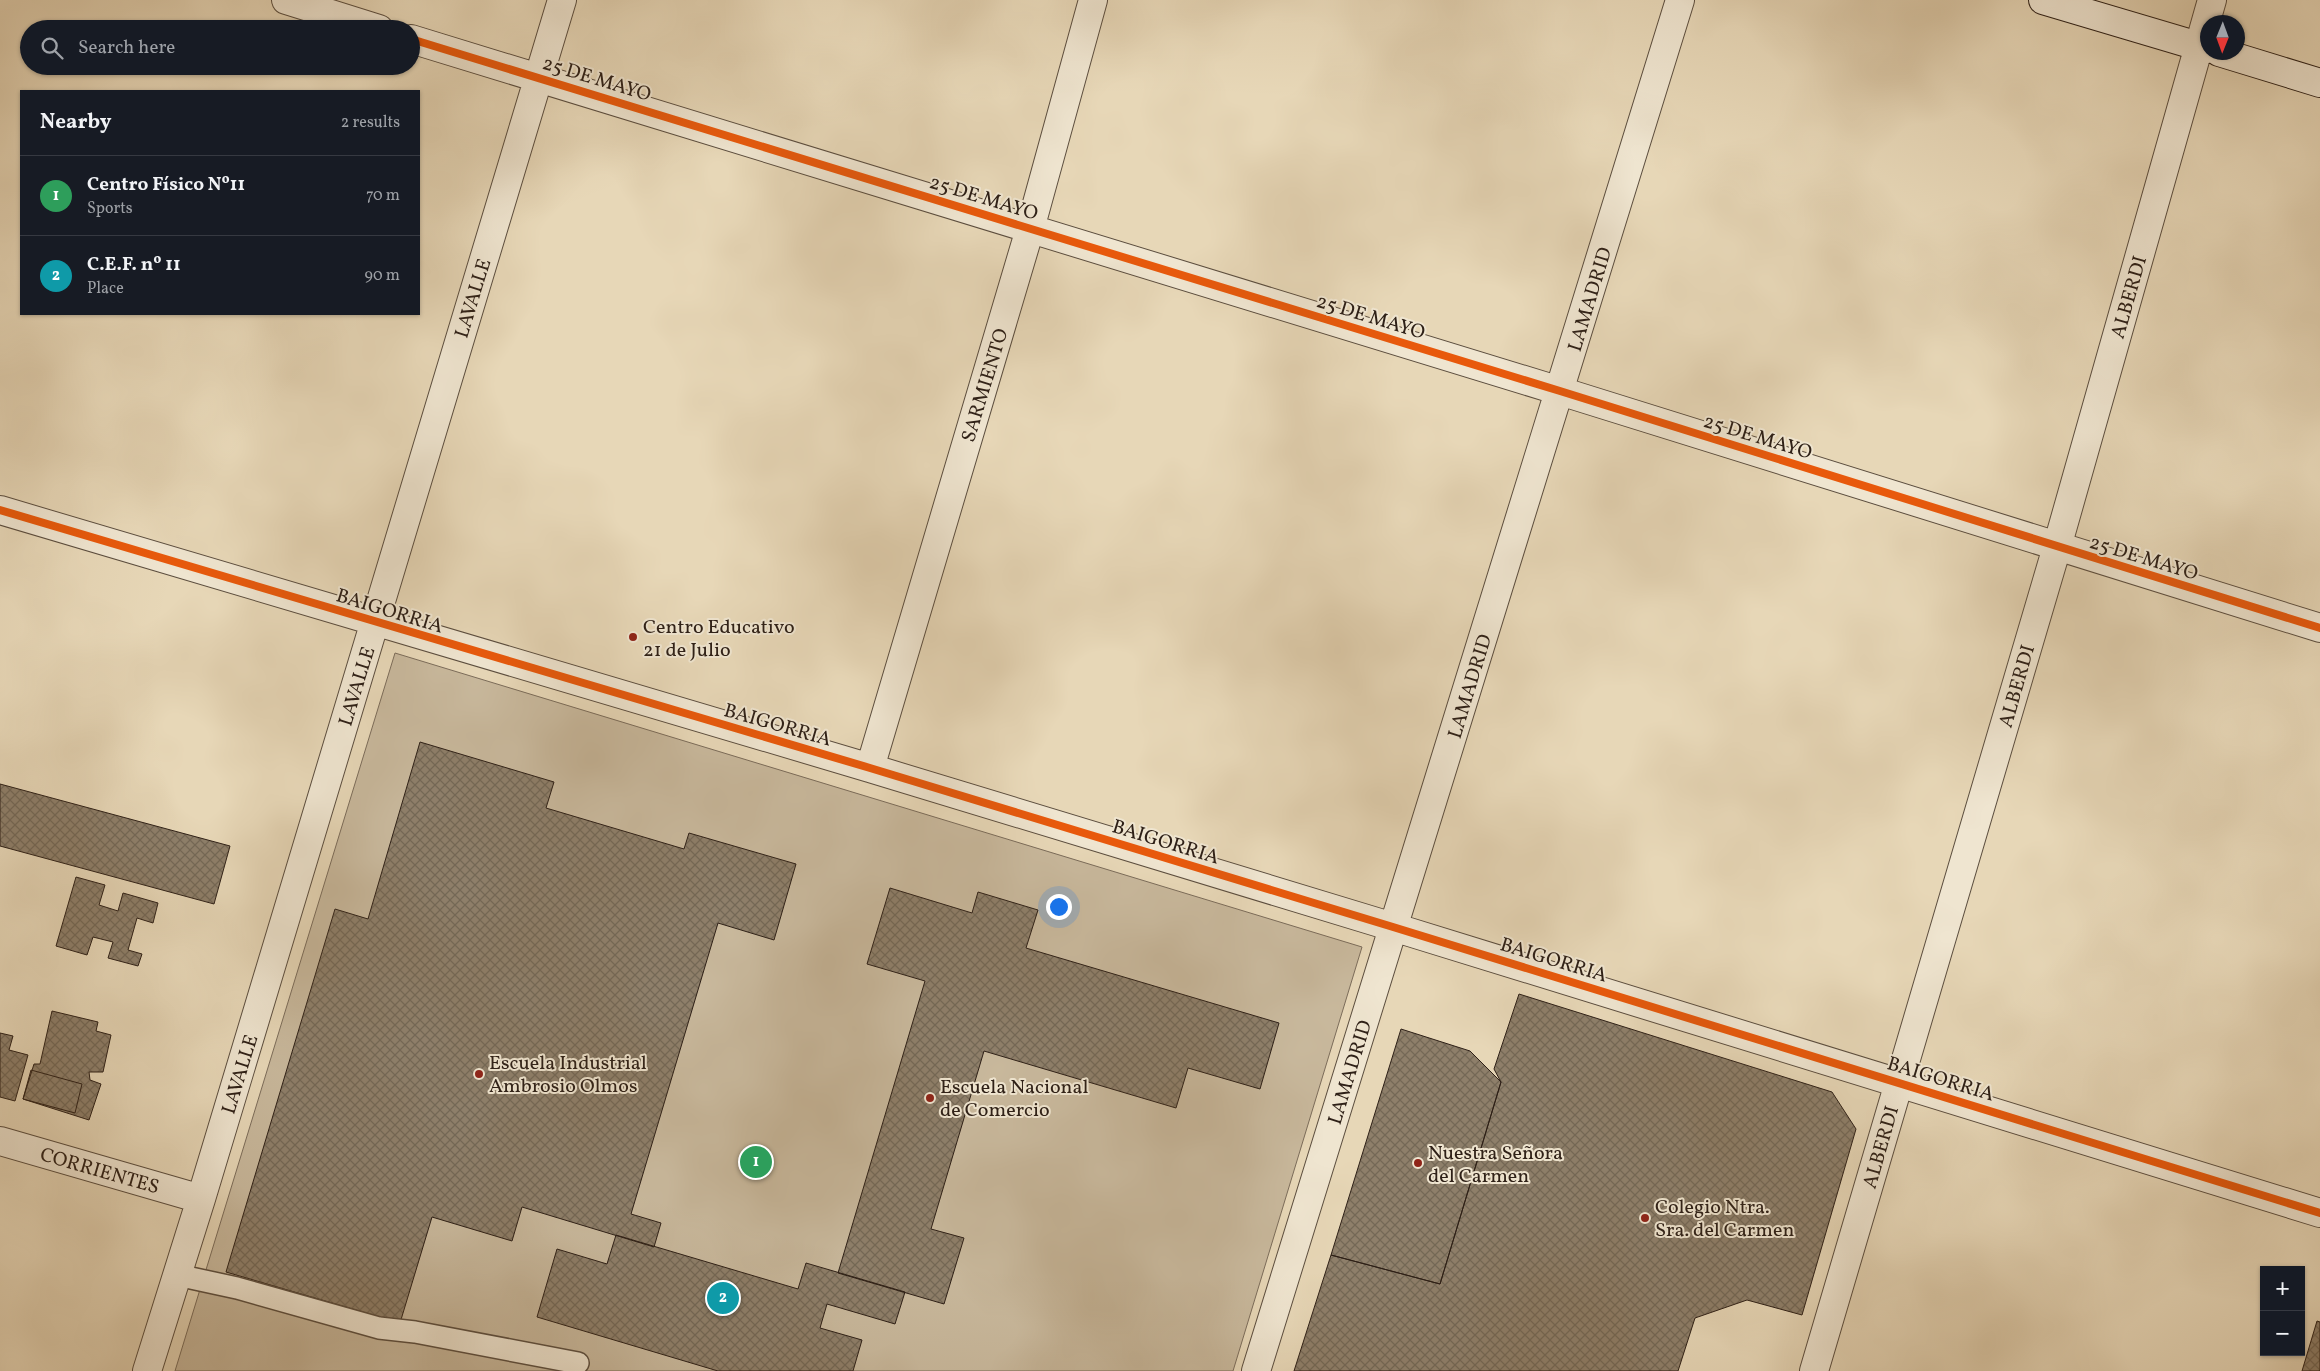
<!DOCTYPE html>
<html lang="en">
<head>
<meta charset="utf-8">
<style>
	:root { --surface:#171b24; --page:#242831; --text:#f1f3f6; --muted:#9ea1a6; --line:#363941; --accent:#db2777 }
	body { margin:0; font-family:Vollkorn,serif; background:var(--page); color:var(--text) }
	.controls { position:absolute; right:15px; bottom:15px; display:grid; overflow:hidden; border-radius:0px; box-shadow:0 1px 4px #0004 }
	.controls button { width:45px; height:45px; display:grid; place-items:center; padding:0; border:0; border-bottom:1px solid var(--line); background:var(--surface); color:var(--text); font:25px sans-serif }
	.compass { position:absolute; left:2200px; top:15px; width:45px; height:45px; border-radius:50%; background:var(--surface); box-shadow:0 1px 4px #0004; rotate:181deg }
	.you { position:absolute; left:1058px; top:906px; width:18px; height:18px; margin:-12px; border:4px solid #fff; border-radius:50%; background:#1a73e8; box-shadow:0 0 0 8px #1a73e833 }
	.badge { display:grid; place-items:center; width:32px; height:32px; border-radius:50%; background:var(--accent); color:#fff; font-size:16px; font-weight:700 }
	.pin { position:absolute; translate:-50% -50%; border:2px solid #fff; box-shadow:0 1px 5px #0006 }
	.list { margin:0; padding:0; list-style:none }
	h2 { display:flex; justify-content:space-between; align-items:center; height:65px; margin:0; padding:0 20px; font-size:21px }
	h2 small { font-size:16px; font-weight:400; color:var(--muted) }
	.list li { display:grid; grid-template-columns:32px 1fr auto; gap:15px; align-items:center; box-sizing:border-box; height:80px; padding:0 20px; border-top:1px solid var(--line) }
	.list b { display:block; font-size:19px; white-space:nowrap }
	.list p { margin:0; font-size:16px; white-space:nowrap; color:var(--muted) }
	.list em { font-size:16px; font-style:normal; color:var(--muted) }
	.icon { flex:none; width:28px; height:28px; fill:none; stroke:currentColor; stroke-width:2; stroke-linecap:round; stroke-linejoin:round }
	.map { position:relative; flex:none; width:2320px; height:1371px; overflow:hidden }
	.search { position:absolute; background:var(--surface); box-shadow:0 1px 4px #0004; left:20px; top:20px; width:400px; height:55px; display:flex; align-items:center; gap:12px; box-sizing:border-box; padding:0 18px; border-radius:28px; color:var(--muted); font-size:19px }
	.panel { position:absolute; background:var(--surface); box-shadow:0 1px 4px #0004; left:20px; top:90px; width:400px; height:225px; border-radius:0px }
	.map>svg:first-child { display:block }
	.green { fill:#c8b89c; stroke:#7b6c5a }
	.building { fill:url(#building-cross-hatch); stroke:#2e2017 }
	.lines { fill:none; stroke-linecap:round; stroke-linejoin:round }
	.service-casing { stroke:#5c4e3f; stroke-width:24 }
	.minor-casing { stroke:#5c4e3f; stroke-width:30 }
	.secondary-casing { stroke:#2e2017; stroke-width:30 }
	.service { stroke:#efe5d0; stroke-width:21 }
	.minor { stroke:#efe5d0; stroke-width:28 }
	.secondary { stroke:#efe5d0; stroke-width:28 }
	.cycleway-casing { stroke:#efe5d0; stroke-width:11 }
	.cycleway { stroke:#e8590c; stroke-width:8 }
	.poi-dot { fill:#8f2418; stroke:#efe5d0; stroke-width:2 }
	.labels { text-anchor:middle; stroke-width:4; stroke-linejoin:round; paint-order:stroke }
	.street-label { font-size:20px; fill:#2e2017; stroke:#efe5d0 }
	.poi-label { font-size:20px; fill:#2e2017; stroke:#efe5d0; text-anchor:start }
</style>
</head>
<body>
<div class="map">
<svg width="2320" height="1371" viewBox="0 0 2320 1371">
	<defs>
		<pattern id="building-cross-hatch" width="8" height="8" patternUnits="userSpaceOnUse" patternTransform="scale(1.25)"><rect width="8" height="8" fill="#8e7f6a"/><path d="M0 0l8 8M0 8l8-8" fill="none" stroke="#746856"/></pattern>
	</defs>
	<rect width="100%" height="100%" fill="#e7d7b7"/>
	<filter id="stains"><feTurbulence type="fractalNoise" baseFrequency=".004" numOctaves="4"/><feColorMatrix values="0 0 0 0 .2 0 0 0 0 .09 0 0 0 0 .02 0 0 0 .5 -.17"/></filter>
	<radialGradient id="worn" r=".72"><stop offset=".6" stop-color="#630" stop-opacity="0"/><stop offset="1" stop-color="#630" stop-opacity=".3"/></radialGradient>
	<path class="green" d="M 395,653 L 1362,947 L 1233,1371 L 175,1371 Z"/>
	<path class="building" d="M 420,742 L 554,782 L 546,808 L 684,849 L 689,833 L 796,864 L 774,940 L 718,923 L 631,1214 L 661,1223 L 654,1247 L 522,1207 L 512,1241 L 432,1217 L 400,1323 L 226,1272 L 335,909 L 368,919 Z
		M 0,784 L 230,846 L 214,904 L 0,846 Z
		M 76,877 L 105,885 L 99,905 L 118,911 L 123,893 L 158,903 L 153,923 L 137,918 L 128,950 L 142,954 L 138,966 L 108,958 L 113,942 L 93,937 L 87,955 L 56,946 Z
		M 890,888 L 972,913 L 978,892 L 1038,910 L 1026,948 L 1279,1023 L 1260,1089 L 1188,1068 L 1176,1108 L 984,1051 L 931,1229 L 964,1238 L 944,1304 L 838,1273 L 925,981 L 867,964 Z
		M 1519,994 L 1832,1092 L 1856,1129 L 1802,1315 L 1747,1300 L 1695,1318 L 1678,1371 L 1294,1371 L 1331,1255 L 1440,1284 L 1501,1082 L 1494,1069 Z
		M 52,1011 L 98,1022 L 96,1031 L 111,1035 L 103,1072 L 89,1072 L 90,1080 L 101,1084 L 89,1120 L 23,1099 L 34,1064 L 40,1064 Z
		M 1401,1029 L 1470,1051 L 1501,1082 L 1440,1284 L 1331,1255 Z
		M 0,1033 L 13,1036 L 9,1050 L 28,1055 L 15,1101 L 0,1097 Z
		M 31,1070 L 82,1084 L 75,1113 L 23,1099 Z
		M 616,1235 L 798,1289 L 806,1263 L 905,1292 L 895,1324 L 827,1304 L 820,1328 L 862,1340 L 853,1371 L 718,1371 L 537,1317 L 557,1249 L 607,1264 Z
		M 2317,1321 L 2320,1322 L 2320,1371 L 2302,1371 Z"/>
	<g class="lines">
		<defs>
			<path id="service" d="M 177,1275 L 237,1288 L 379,1328 L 415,1332 L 578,1363"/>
			<path id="minor" d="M 286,0 L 379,29
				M 411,39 L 1560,391 L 2320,628
				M 0,510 L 870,768 L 1393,927 L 2320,1213
				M 870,768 L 1030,229 L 1093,0
				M 0,1141 L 201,1199
				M 147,1371 L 201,1199 L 562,0
				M 1256,1371 L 1680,0
				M 1814,1371 L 2057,547 L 2212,0"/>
			<path id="secondary" d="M 2043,0 L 2208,49
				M 2219,52 L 2320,83"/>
		</defs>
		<use href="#service" class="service-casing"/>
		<use href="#minor" class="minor-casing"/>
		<use href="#secondary" class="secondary-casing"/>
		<use href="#service" class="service"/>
		<use href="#minor" class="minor"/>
		<use href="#secondary" class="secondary"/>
		<defs>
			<path id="cycleway" d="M 411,39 L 1560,391 L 2320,628
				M 0,510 L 870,768 L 1393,927 L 2320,1213"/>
		</defs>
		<use href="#cycleway" class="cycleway-casing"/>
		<use href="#cycleway" class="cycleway"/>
	</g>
	<g class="poi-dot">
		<circle cx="633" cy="637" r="5"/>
		<circle cx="479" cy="1074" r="5"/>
		<circle cx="930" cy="1098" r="5"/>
		<circle cx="1418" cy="1163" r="5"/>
		<circle cx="1645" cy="1218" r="5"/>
	</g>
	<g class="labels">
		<g class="street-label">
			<text transform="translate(597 78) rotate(17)" y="7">25 DE MAYO</text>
			<text transform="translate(984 197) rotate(17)" y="7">25 DE MAYO</text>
			<text transform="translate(2128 297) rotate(-74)" y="7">ALBERDI</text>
			<text transform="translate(472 298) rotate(-73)" y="7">LAVALLE</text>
			<text transform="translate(1589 299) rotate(-73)" y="7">LAMADRID</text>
			<text transform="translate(1371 316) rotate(17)" y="7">25 DE MAYO</text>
			<text transform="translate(984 385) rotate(-73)" y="7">SARMIENTO</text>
			<text transform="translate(1758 436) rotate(17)" y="7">25 DE MAYO</text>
			<text transform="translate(2144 557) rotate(17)" y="7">25 DE MAYO</text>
			<text transform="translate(390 610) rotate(17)" y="7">BAIGORRIA</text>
			<text transform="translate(356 686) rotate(-73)" y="7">LAVALLE</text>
			<text transform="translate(1469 686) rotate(-73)" y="7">LAMADRID</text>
			<text transform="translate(2016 686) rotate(-74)" y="7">ALBERDI</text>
			<text transform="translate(778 724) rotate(16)" y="7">BAIGORRIA</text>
			<text transform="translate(1166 841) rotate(17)" y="7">BAIGORRIA</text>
			<text transform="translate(1554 959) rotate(17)" y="7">BAIGORRIA</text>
			<text transform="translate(1349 1072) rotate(-73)" y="7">LAMADRID</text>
			<text transform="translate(239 1074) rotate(-73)" y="7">LAVALLE</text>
			<text transform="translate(1941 1078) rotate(17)" y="7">BAIGORRIA</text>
			<text transform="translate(1880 1147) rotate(-74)" y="7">ALBERDI</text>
			<text transform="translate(100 1170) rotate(16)" y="7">CORRIENTES</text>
		</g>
		<g class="poi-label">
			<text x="643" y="633">Centro Educativo<tspan x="643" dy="23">21 de Julio</tspan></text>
			<text x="489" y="1069">Escuela Industrial<tspan x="489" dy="23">Ambrosio Olmos</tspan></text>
			<text x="940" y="1093">Escuela Nacional<tspan x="940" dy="23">de Comercio</tspan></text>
			<text x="1428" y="1159">Nuestra Señora<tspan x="1428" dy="23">del Carmen</tspan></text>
			<text x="1655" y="1213">Colegio Ntra.<tspan x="1655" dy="23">Sra. del Carmen</tspan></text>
		</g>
	</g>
	<rect width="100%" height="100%" filter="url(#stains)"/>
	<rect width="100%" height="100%" fill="url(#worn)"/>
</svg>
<div class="controls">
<button>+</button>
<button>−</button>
</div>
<svg class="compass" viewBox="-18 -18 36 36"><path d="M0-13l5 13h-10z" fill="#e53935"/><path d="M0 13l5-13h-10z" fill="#9ea1a6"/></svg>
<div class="you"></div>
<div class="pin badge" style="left:756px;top:1162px;background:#2e9e5b">1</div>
<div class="pin badge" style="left:723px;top:1298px;background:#0f9aa8">2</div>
<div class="search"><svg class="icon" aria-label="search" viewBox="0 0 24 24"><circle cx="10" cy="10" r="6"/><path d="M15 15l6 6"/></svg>Search here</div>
<section class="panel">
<h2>Nearby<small>2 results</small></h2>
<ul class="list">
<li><span class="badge" style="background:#2e9e5b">1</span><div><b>Centro Físico Nº11</b><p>Sports</p></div><em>70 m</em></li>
<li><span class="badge" style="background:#0f9aa8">2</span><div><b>C.E.F. nº 11</b><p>Place</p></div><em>90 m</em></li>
</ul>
</section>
</div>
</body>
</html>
